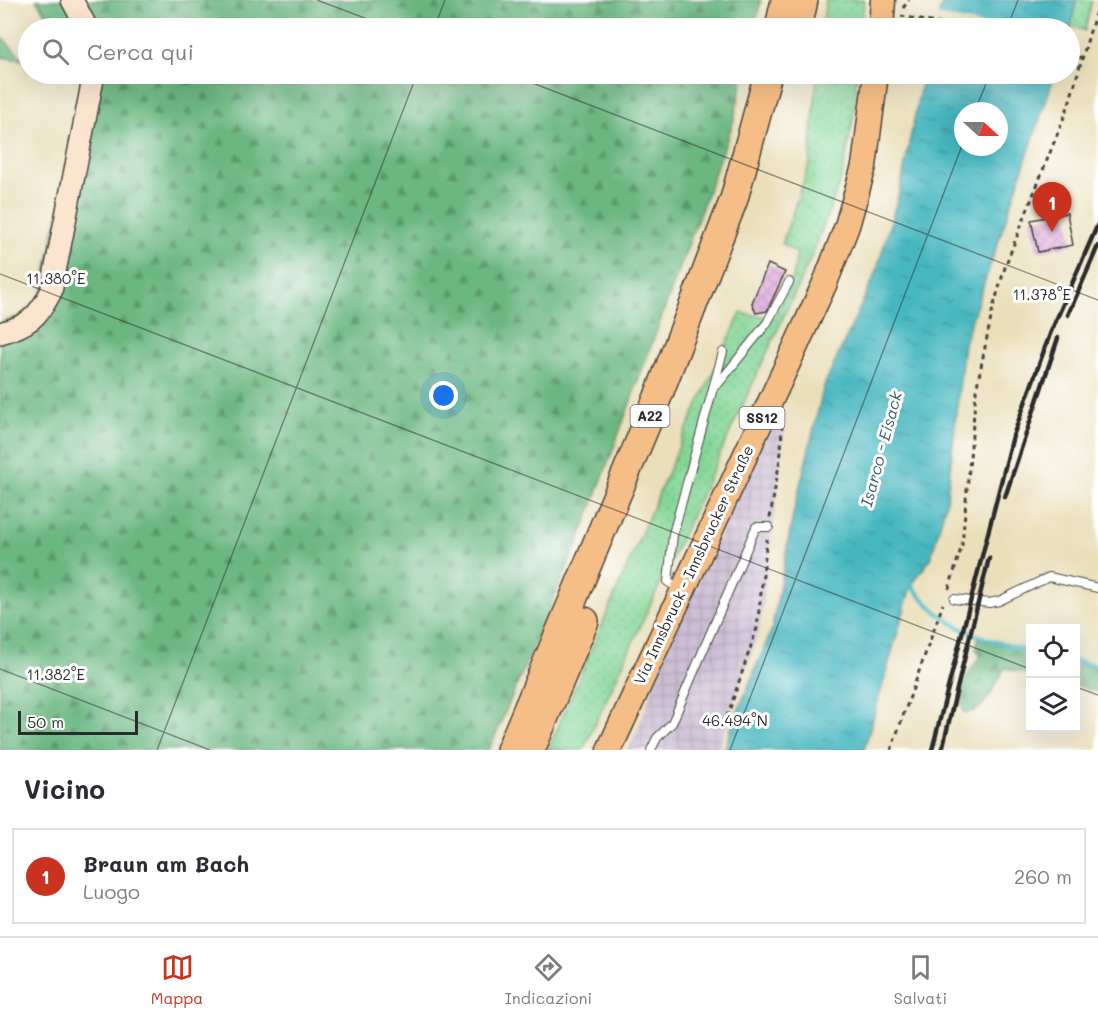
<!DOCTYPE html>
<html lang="it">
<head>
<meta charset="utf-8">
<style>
	:root { --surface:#fff; --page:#f2f2f3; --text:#2b2b33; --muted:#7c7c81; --line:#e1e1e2; --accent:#c8321e }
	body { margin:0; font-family:Mali,sans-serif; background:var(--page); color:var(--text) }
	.controls { position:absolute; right:18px; bottom:18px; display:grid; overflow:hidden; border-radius:0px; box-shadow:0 6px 24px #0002 }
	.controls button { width:54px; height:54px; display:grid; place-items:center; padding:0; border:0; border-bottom:2px solid var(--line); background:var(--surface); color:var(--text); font:30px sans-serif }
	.compass { position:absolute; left:954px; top:102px; width:54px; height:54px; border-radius:50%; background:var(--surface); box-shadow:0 6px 24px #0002; rotate:111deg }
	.scale { position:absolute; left:18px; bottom:15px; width:120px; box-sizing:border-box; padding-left:6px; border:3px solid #2b2b2b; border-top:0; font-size:16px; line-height:21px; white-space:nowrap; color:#2b2b2b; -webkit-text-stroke:4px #fff; paint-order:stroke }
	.you { position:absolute; left:444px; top:396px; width:21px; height:21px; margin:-15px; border:4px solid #fff; border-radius:50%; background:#1a73e8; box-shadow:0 0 0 9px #1a73e833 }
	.badge { display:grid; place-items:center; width:39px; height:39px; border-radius:50%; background:var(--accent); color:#fff; font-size:20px; font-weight:700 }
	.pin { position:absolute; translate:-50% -50px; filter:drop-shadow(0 2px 3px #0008) }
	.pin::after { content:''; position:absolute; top:32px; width:21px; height:18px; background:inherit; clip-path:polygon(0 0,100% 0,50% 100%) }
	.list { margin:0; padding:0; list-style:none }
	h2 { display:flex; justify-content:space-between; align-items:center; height:78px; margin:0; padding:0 24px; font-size:26px }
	h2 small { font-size:20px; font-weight:400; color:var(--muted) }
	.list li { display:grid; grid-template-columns:39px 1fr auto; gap:18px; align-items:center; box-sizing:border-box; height:96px; margin:0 12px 12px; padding:0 12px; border:2px solid var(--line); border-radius:0px }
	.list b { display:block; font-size:22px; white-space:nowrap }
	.list p { margin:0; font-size:20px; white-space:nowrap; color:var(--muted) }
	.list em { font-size:20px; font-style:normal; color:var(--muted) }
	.icon { flex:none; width:33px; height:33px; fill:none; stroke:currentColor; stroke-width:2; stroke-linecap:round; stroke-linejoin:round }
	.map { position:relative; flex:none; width:1098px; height:750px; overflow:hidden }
	.search { position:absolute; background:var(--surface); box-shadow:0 6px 24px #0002; left:18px; right:18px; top:18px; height:66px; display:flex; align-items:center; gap:15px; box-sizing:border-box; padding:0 21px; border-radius:33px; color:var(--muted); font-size:22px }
	.sheet { height:186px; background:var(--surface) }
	nav { display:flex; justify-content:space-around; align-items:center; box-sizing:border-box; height:84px; border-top:2px solid var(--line); background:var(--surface); font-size:16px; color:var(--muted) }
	nav a { display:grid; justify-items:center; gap:3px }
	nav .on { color:var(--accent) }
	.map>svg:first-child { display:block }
	.industrial { fill:url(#industrial-grid) }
	.grass { fill:url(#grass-dots); stroke:#588061; stroke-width:1.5 }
	.forest { fill:url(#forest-firs); stroke:#4b7156; stroke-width:1.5 }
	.water { fill:url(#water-ripples); stroke:#397175; stroke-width:1.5; fill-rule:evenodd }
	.pier { fill:#eadfba }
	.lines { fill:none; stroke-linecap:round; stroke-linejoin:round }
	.stream { stroke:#47b7bf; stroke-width:4.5 }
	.building { fill:url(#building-cross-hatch) }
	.lane-casing { stroke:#484640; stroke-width:10 }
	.secondary-casing { stroke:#484640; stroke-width:24 }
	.primary-casing { stroke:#484640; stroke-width:27 }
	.highway-casing { stroke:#484640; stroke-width:30 }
	.path { stroke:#484640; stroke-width:3; stroke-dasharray:4.5 4.5; stroke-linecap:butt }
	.lane { stroke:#fff; stroke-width:8 }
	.secondary { stroke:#fbe5cf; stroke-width:21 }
	.primary { stroke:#f6be87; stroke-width:24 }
	.highway { stroke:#f6be87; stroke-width:27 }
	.rail { stroke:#2b2b2b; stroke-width:4.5 }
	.ticks { fill:none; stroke:#2b2b2b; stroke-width:1.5; stroke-opacity:0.45 }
	.labels { text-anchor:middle; stroke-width:6; stroke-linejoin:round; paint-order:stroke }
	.shield { fill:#fff; stroke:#6b6b6b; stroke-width:1.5 }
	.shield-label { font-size:14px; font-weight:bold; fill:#2b2b2b }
	.street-label { font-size:15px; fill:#2b2b2b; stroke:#fff }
	.water-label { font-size:16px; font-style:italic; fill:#366366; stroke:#fff }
	.ticks-label { font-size:15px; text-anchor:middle; fill:#2b2b2b; stroke:#fff; stroke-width:6; stroke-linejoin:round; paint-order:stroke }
</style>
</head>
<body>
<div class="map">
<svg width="1098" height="750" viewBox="0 0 1098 750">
	<defs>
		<pattern id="industrial-grid" width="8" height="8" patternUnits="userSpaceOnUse" patternTransform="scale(1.5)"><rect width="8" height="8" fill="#ccbed4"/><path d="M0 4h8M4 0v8" fill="none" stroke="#afa3b6"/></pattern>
		<pattern id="grass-dots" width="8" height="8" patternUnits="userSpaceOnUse" patternTransform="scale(1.5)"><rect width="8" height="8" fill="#84d697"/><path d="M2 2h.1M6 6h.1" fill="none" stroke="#72b882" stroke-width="1.8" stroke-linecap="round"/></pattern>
		<pattern id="forest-firs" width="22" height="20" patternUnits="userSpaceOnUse" patternTransform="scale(1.5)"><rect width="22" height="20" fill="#6bb780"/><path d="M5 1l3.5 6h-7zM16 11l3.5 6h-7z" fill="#589569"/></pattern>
		<pattern id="water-ripples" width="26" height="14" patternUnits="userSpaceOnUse" patternTransform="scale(1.5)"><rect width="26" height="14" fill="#47b7bf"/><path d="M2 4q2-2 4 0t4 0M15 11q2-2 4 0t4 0" fill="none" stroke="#3b959b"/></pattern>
		<pattern id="building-cross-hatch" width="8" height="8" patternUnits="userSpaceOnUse" patternTransform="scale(1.5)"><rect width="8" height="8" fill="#db9cd8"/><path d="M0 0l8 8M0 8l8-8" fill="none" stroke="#b27faf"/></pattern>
	</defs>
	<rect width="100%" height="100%" fill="#fff"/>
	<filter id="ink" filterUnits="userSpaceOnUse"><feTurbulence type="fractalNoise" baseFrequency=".0167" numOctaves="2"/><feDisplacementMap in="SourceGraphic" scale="12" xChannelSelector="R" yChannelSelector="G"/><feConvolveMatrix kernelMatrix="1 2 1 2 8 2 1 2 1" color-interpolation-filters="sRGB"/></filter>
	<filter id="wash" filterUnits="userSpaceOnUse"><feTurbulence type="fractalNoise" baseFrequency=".008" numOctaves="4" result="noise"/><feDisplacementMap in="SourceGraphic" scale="24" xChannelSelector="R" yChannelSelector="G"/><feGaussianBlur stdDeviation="1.35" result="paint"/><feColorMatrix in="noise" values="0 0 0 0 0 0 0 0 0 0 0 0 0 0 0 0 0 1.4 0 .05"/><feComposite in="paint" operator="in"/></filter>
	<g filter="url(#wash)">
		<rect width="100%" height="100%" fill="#eadfba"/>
		<path class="industrial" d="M 778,409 L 785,414 L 783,447 L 760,628 L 718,750 L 628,750 L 638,729 L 665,653 Z"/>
		<path class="grass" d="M 826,0 L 864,0 L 861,28 L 822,28 Z
			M 1076,0 L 1092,0 L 1085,31 L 1071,26 Z
			M 817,74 L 857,74 L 853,120 L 842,176 L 814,251 L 583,750 L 548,750 L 683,437 L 741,313 L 774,318 L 793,277 L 797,253 L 782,244 L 810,162 Z"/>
		<path class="forest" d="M 36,0 L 761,0 L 755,28 L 56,28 Z
			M 0,35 L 24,60 L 0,57 Z
			M 87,74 L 744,74 L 733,123 L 584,528 L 489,750 L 0,750 L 0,322 L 19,317 L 41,296 Z
			M 978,639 L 1030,652 L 1030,674 L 1005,668 C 996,682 984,717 964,712 C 957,688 968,672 981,656 L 976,649 Z
			M 1076,664 L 1098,669 L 1098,692 L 1076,686 Z"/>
		<path class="water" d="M 943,0 L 1076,0 L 1070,31 L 1070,28 L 935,28 Z
			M 923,74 L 1055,74 L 964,343 L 947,499 L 931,558 L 911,586 L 864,750 L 725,750 L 731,728 L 772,629 L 793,515 L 824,386 L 876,273 L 900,190 ZM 963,111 L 999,111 L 999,147 L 963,147 Z"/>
		<path class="pier" d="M 936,15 L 996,28 L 932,28 Z"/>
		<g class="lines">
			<path class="stream" d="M 909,582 C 943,628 977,638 1030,651
				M 1076,661 L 1098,666"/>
		</g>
		<g id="blocks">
			<path class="building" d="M 1067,213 L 1073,245 L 1038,252 L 1031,220 Z
				M 768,264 L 785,272 L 767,311 L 756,313 L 752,303 Z"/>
		</g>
	</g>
	<g filter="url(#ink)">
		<use href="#blocks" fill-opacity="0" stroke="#484640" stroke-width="1.5"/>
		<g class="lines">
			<defs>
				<path id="lane" d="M 718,384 L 767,323 L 789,282
					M 680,589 L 668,582 L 673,534 L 723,352
					M 954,599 L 989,603 L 999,601 L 1049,577 L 1098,588
					M 651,750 L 657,738 L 672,723 L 756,527 L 769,527"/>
				<path id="secondary" d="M 72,0 L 87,28
					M 0,333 C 28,326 38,317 51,292 L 94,74"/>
				<path id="primary" d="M 881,28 L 883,0
					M 609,750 L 825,283 L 847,226 L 864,166 L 876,74"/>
				<path id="highway" d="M 779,28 L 785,0
					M 798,28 L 804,0
					M 510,750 L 657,399 L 734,199 L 768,74
					M 531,750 L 585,621"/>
			</defs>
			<use href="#lane" class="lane-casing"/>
			<use href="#secondary" class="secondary-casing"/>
			<use href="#primary" class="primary-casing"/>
			<use href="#highway" class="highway-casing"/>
			<path class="path" d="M 903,8 L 909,0
				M 901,16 L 961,28
				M 1070,55 L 1084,58
				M 770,518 L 781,453 L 782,423
				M 949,589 L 962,545 L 976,391 L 993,308 L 1006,264 L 1068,107 L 1098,4
				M 727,717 L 757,628 L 767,539
				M 891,750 L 943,604"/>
			<use href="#lane" class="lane"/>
			<use href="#secondary" class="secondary"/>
			<use href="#primary" class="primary"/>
			<use href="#highway" class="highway"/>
			<path class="rail" d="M 1068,315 L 1098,246
				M 1005,497 L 1058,338
				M 932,750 L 1013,436 L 1050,334 L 1098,224
				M 942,750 L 989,558"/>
		</g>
	</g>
	<path class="ticks" d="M 317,0 L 391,28M 434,28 L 445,0M 1007,28 L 1018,0M 509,74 L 1098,300M 975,111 L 990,74M 0,274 L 1030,669M 0,669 L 210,750M 1076,687 L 1098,695M 157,750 L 417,74M 730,750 L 963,143"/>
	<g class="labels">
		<g class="shield">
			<rect x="630.5" y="405" width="39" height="22" rx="4.5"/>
			<rect x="739.5" y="407" width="45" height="22" rx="4.5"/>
		</g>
		<g class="shield-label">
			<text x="650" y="421">A22</text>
			<text x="762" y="423">SS12</text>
		</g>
		<g class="street-label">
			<text transform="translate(694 565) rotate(-65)" y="5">Via Innsbruck - Innsbrucker Straße</text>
		</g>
		<g class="water-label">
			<text transform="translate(881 449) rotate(-75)" y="6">Isarco - Eisack</text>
		</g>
	</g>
	<g class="ticks-label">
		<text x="56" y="284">11.380°E</text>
		<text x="1042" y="300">11.378°E</text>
		<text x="56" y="680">11.382°E</text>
		<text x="735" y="726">46.494°N</text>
	</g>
</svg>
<div class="controls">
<button><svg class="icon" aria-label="locate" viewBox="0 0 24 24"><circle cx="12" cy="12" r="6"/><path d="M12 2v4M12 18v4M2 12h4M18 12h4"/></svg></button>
<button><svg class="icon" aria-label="layers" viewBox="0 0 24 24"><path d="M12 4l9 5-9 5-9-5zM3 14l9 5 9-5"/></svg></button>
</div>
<svg class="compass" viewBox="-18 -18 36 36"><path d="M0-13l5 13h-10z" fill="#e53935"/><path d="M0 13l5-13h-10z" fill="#7c7c81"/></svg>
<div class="scale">50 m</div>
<div class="you"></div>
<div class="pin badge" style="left:1052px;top:232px">1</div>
<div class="search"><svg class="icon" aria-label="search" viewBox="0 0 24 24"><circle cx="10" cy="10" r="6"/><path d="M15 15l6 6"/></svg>Cerca qui</div>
</div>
<section class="sheet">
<h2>Vicino<small></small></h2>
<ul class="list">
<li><span class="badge">1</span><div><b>Braun am Bach</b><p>Luogo</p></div><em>260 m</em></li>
</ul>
</section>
<nav>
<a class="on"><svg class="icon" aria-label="map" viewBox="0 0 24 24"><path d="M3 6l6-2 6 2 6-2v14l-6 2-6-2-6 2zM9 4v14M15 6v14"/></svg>Mappa</a>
<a><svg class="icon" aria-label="directions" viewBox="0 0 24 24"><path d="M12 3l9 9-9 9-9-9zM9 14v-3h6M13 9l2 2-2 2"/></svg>Indicazioni</a>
<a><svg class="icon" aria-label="saved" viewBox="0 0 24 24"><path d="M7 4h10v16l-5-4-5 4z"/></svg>Salvati</a>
</nav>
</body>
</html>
